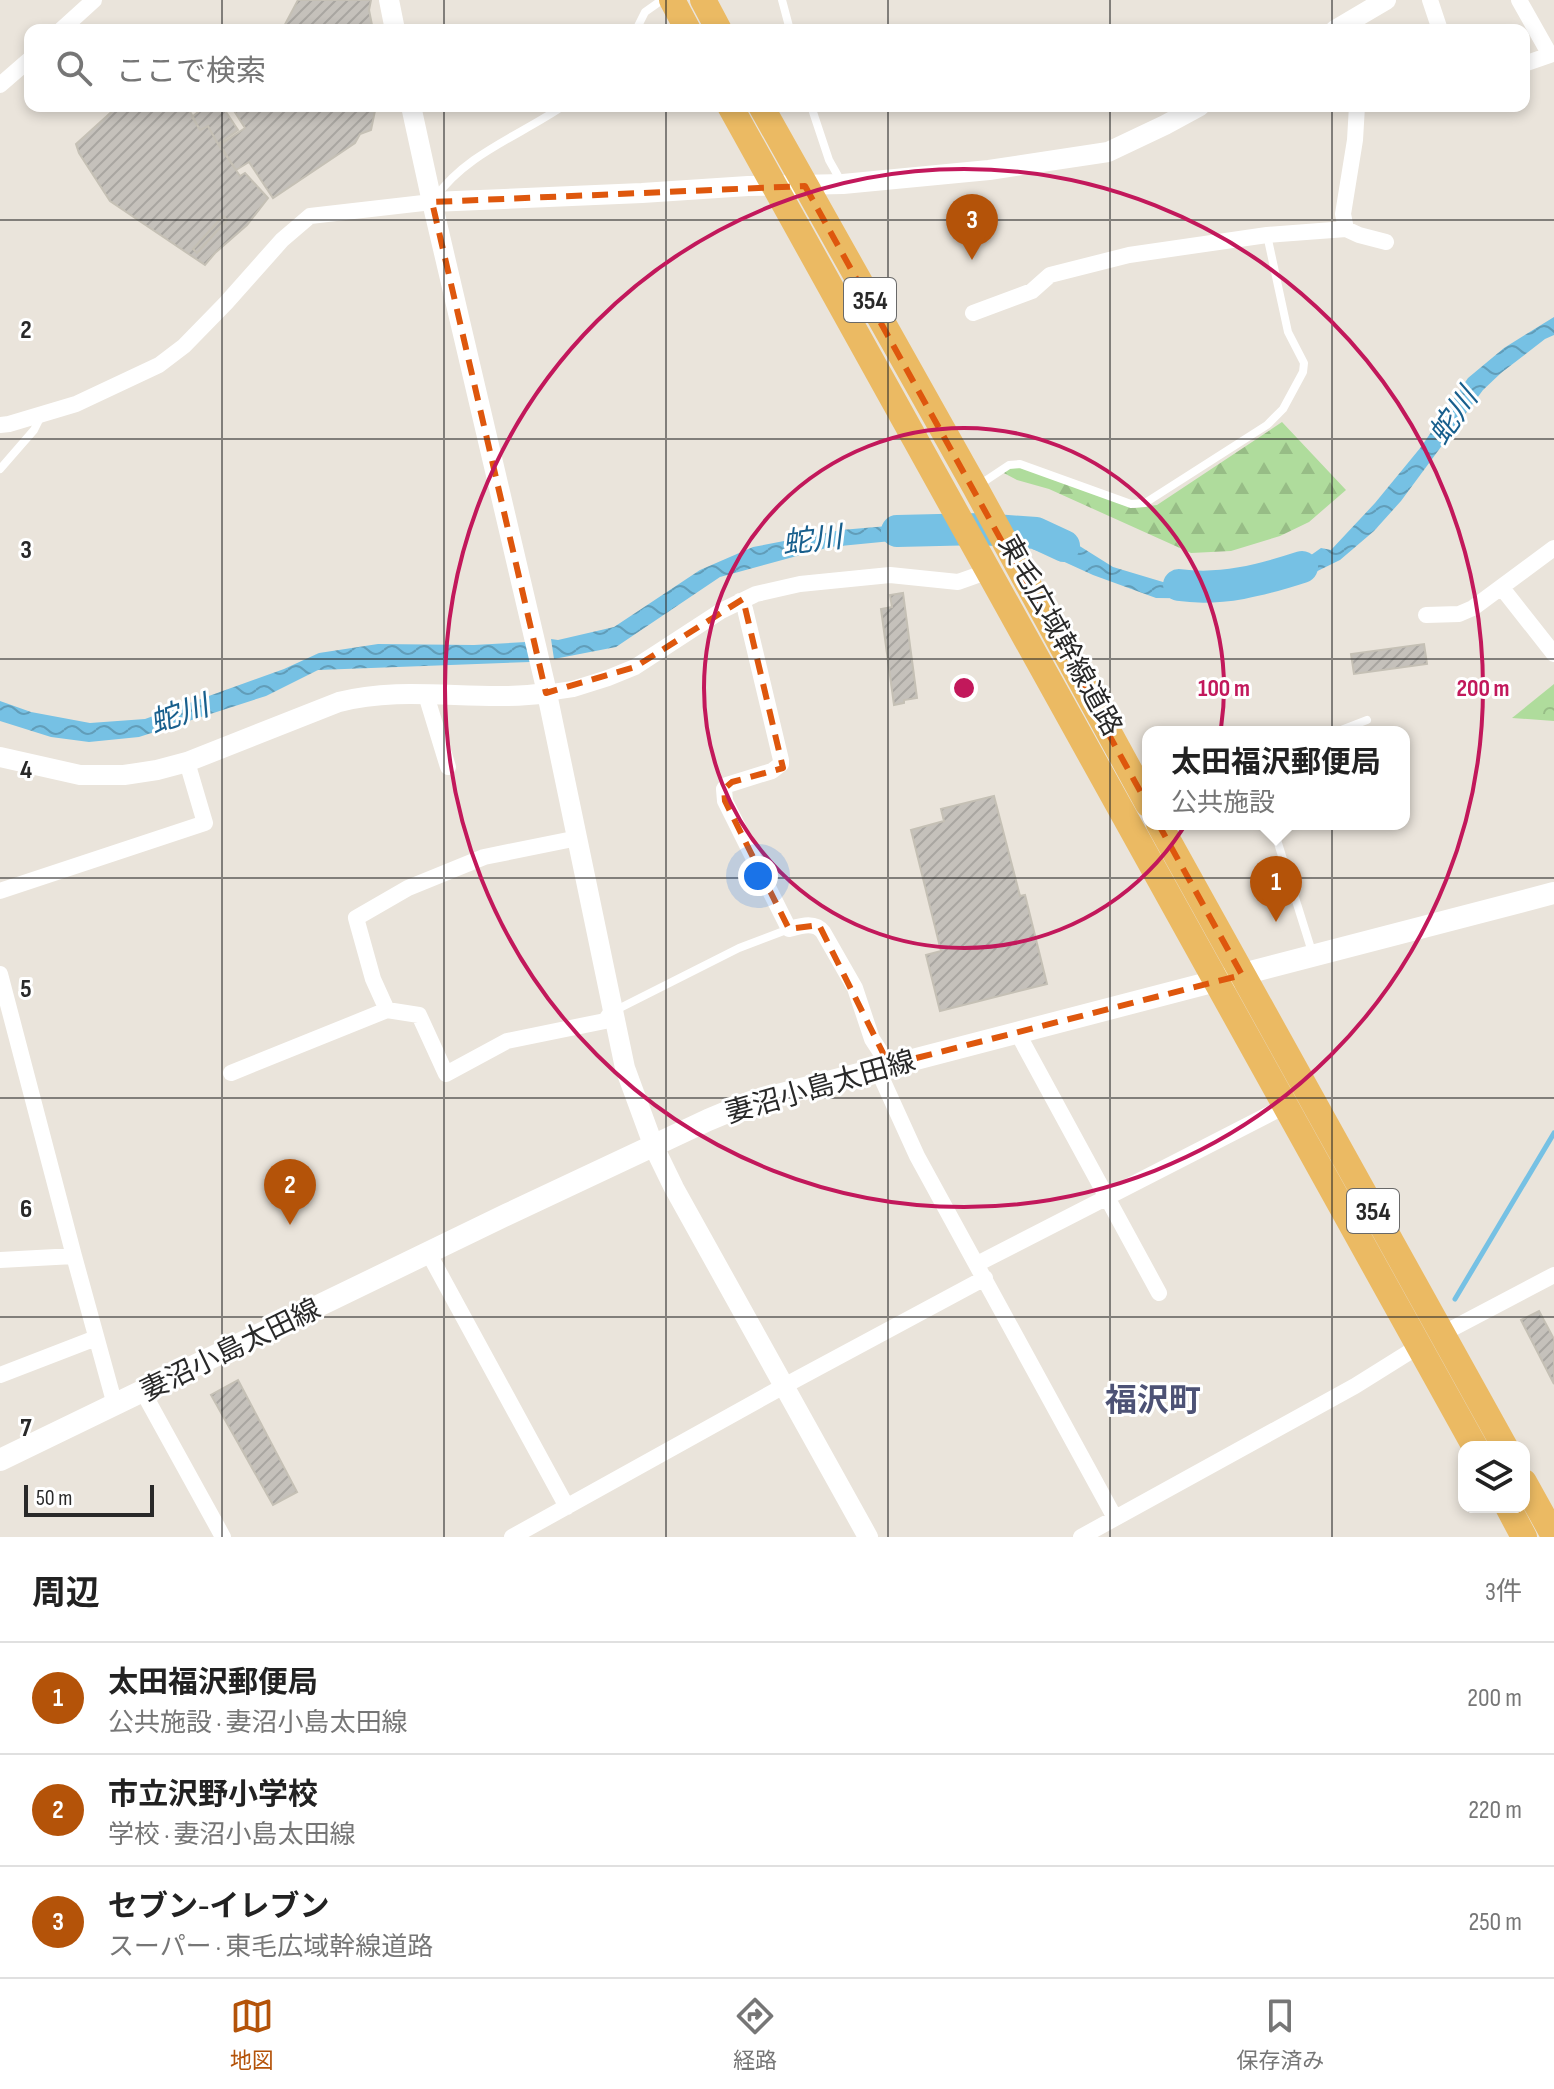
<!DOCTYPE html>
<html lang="ja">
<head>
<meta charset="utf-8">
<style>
	:root { --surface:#fff; --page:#f6f6f6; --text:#222; --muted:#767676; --line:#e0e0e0; --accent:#b45309 }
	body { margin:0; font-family:"Sofia Sans Condensed","Noto Sans JP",sans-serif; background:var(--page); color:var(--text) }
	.controls { position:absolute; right:24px; bottom:24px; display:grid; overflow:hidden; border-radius:16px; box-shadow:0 4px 12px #0003 }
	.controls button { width:72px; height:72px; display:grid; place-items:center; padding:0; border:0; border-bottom:2px solid var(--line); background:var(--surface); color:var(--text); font:40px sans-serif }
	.scale { position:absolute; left:24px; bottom:20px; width:130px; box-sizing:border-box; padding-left:8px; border:4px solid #292929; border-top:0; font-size:22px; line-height:28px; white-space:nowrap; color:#292929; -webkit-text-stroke:6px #fff; paint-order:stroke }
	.you { position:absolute; left:758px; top:876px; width:28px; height:28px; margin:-20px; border:6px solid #fff; border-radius:50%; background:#1a73e8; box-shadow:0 0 0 12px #1a73e833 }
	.badge { display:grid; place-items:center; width:52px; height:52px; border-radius:50%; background:var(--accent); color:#fff; font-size:26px; font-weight:700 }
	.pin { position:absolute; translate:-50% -66px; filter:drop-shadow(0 2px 4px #0008) }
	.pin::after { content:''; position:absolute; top:42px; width:28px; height:24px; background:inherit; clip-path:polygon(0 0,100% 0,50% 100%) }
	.popup { position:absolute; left:1142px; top:726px; width:268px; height:104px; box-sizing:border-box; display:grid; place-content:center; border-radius:16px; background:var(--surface); filter:drop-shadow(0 2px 6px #0005); font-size:26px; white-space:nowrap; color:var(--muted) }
	.popup b { font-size:30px; color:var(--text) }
	.popup::after { content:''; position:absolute; left:50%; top:100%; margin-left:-16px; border:16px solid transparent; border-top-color:var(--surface) }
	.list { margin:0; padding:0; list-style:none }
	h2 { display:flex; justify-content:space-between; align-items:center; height:104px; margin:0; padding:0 32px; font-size:34px }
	h2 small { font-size:26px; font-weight:400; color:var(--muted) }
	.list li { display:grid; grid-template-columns:52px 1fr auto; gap:24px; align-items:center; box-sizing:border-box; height:112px; padding:0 32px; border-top:2px solid var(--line) }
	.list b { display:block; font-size:30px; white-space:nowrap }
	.list p { margin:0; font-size:26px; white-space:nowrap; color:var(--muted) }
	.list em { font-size:26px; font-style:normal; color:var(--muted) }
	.icon { flex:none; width:44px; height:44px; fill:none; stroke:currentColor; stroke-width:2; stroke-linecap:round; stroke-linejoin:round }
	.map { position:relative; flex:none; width:1554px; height:1537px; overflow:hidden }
	.search { position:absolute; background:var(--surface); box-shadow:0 4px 12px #0003; left:24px; right:24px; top:24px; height:88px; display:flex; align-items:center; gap:20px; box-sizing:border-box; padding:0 28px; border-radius:16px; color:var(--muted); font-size:30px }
	.sheet { height:440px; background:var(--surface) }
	nav { display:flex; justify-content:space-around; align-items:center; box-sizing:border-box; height:112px; border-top:2px solid var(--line); background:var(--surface); font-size:22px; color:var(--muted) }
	nav a { display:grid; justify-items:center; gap:4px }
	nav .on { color:var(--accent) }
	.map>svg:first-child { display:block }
	.forest { fill:url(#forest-firs) }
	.park { fill:url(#park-crowns) }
	.water { fill:url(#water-waves) }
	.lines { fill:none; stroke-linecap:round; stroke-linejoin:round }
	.stream { stroke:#76c1e4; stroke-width:5 }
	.river { stroke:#76c1e4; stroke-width:32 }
	.building { fill:url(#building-hatch); stroke:#c5c0b5; stroke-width:2 }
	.service { stroke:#fff; stroke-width:8 }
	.minor { stroke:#fff; stroke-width:16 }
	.tertiary { stroke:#fff; stroke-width:20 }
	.secondary { stroke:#fff; stroke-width:22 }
	.trunk { stroke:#ebba63; stroke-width:26 }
	.marked { fill:none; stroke:#de570d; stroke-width:6; stroke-dasharray:16 10; stroke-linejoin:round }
	.grid { fill:none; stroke:#292929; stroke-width:2; stroke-opacity:0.55 }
	.ring { fill:none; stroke:#c2185b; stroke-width:4 }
	.labels { text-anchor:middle; stroke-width:6; stroke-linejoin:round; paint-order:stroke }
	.shield { fill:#fff; stroke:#696969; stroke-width:2 }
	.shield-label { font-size:26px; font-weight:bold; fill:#292929 }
	.street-label { font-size:28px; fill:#292929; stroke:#fff }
	.water-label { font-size:30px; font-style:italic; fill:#185f8d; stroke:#fff }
	.quarter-label { font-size:32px; font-weight:bold; fill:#4d5275; stroke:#fff }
	.grid-label { font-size:26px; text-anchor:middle; font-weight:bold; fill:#292929; stroke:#fff; stroke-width:6; stroke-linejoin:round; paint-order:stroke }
	.centre { fill:#c2185b; stroke:#fff; stroke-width:4 }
	.ring-label { font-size:24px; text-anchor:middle; font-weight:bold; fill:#c2185b; stroke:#fff; stroke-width:6; stroke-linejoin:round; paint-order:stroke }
</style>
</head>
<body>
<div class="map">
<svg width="1554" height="1537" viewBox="0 0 1554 1537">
	<defs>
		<pattern id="forest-firs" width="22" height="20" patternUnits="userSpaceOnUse" patternTransform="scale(2)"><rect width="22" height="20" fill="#afdc9c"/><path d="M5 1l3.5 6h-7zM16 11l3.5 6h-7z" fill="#97bd86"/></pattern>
		<pattern id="park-crowns" width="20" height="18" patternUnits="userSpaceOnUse" patternTransform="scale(2)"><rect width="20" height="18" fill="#afdc9c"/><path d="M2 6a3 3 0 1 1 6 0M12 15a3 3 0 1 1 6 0" fill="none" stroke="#97bd86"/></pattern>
		<pattern id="water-waves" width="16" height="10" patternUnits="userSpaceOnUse" patternTransform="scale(2)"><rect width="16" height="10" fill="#76c1e4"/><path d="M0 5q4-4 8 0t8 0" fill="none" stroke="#619db9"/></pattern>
		<pattern id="building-hatch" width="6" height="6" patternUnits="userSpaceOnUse" patternTransform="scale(2)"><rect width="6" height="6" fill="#c5c1bb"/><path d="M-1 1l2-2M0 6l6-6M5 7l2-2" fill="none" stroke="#a9a6a1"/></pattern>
	</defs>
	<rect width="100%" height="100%" fill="#eae4db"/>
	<path class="forest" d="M 1282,422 L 1346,490 L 1309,522 L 1280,536 L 1231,551 L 1191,553 L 1049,489 L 1017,480 L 1000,471 L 1020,464 L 1134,508 L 1157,505 Z"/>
	<path class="park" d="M 1554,684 L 1554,721 L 1512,718 Z"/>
	<path class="water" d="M 1554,317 L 1554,335 L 1545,339 L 1501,373 L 1483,390 L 1401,501 L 1374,531 L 1340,560 L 1289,585 L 1238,599 L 1156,598 L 1093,575 L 1047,554 L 1032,549 L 1016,521 L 1070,540 L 1113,567 L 1163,582 L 1219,586 L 1260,581 L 1297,565 L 1321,548 L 1331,550 L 1375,503 L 1421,447 L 1468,378 L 1504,348 Z
		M 935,522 L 943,536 L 830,547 L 720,577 L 616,647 L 554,659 L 551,639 L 558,640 L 614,627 L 700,570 L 753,547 L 841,530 Z
		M 526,642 L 530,662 L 318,670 L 266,696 L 139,737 L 89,742 L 51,737 L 0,721 L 0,701 L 31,712 L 90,723 L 145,719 L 284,669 L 319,653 L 378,644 L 474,645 Z"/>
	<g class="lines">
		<path class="stream" d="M 1455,1299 L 1554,1133"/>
		<path class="river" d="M 897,531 L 981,529 L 1036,533 L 1064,546
			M 1179,585 C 1221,591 1262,580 1302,567"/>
	</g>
	<path class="building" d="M 298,0 L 371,0 L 369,10 L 373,30 L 282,30 Z
		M 118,106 L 187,106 L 200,130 L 208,126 L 218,144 L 240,176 L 245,173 L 268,198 L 247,225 L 215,253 L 205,265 L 110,201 L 79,153 L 76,144 Z
		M 195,106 L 222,106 L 238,130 L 218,144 L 208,126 L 200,130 L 192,117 L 198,112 Z
		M 231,106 L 376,106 L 371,130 L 360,134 L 355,143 L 273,198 L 249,162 L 236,170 L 220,145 L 245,128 Z
		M 223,216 L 227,220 L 197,253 L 193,249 Z
		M 903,593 L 917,698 L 904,700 L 904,703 L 894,705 L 881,609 L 892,607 L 890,595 Z
		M 1424,644 L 1427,664 L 1354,674 L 1351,654 Z
		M 994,796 L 1020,896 L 1025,895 L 1047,984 L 940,1011 L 926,955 L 941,951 L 911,830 L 944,821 L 941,809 Z
		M 1539,1311 L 1554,1339 L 1554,1384 L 1521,1320 Z
		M 238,1380 L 297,1492 L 273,1505 L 211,1395 Z"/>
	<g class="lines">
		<path class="service" d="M 782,0 L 790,30
			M 636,30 L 645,12 L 662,0
			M 811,106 L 829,160 L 842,183
			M 435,198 C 466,154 519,136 563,106
			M 0,469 L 34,430 L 41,416
			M 979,485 L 1009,465 L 1020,464 L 1131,504 L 1145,503 L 1267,425 L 1283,409 L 1303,372 L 1304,363 L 1288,332 L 1267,235
			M 1336,732 L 1367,720
			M 1272,824 L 1313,955
			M 616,1010 L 739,948 L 789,929"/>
		<path class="minor" d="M 1430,0 L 1440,30
			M 1519,0 L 1550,55 L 1524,64
			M 61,30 L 94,0
			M 0,85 L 30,59
			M 1346,229 L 1343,214 L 1355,140 L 1357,106
			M 973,313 L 1032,291 L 1050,275 L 1129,255 L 1267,235 L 1346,229 L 1359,235 L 1386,242
			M 0,425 L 9,424 L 76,404 L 159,365 L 184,346 L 226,303 L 282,240 L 310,216 L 432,202
			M 1502,588 L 1554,654
			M 740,601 L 745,609 L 781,760 L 781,764 L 772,771 L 727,785 L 724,789 L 725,801 L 789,929 C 800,926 815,921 823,932 L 855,988 L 872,1039 L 889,1065
			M 1426,615 L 1459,614 L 1473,608 L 1554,548
			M 546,693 L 573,689 L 608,678 L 635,667 L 721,611 L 756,594 L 800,584 L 890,575 L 958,582 L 989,571
			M 426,695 L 448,767
			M 0,891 L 205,823 L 187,762
			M 0,974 L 74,1256 L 115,1405
			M 387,1010 L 373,979 L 356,918 L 408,888 L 484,857 L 578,838
			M 1017,1032 L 1159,1293
			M 877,1068 L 917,1156 L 1115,1518
			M 231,1073 L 387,1010 L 419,1015 L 446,1074 L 507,1041 L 605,1021 L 612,1011
			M 428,1252 L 567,1507
			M 0,1260 L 74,1256
			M 977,1264 L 1285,1106
			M 1442,1334 L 1554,1275
			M 0,1375 L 96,1338
			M 143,1392 L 223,1537
			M 512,1537 L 784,1386 L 985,1278
			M 1081,1537 L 1355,1386 L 1419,1346"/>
		<path class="tertiary" d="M 389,0 L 395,30
			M 1335,30 L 1386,0
			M 411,106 L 432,202 L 545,684 L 625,1068 L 654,1147 L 674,1188 L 868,1537
			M 432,202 L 642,193 L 748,186 L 843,184 L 989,170 L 1108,152 L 1165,125 L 1200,106
			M 0,757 L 80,775 L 124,775 L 157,770 L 187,762 L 339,702 C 406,684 478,703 546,693"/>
		<path class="secondary" d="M 0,1460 L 508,1214 L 708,1120 L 751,1102 L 1554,893"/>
		<path class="trunk" d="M 672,0 L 688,30
			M 703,0 L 719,30
			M 730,106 L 1475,1447
			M 761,106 L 975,487 L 1148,804
			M 1159,824 L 1505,1447
			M 1524,1482 L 1554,1536
			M 1508,1507 L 1524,1537"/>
	</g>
	<path class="marked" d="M 805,186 L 1242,975 L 889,1065 L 819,925 L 789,929 L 725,801 L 724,789 L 732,782 L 783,768 L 743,599 L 635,667 L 546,693 L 432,202 Z"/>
	<path class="grid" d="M 222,0 L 222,30M 444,0 L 444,30M 666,0 L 666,30M 888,0 L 888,30M 1110,0 L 1110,30M 1332,0 L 1332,30M 222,106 L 222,1537M 444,106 L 444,1537M 666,106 L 666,1537M 888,106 L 888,1537M 1110,106 L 1110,1537M 1332,106 L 1332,1537M 0,220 L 1554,220M 0,439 L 1554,439M 0,659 L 1554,659M 0,878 L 1554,878M 0,1098 L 1554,1098M 0,1317 L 1554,1317"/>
	<g class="ring">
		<circle cx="964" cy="688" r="260"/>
		<circle cx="964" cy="688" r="519"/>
	</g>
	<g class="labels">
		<g class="shield">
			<rect x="844" y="278" width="52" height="44" rx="6"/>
			<rect x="1347" y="1189" width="52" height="44" rx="6"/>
		</g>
		<g class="shield-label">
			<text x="870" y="309">354</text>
			<text x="1373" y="1220">354</text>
		</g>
		<g class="street-label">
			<text transform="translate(1061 635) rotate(61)" y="10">東毛広域幹線道路</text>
			<text transform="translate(820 1086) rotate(-16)" y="10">妻沼小島太田線</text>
			<text transform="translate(230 1349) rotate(-26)" y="10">妻沼小島太田線</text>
		</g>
		<g class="water-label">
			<text transform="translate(1453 416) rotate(-55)" y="10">蛇川</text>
			<text transform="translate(812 540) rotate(-7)" y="10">蛇川</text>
			<text transform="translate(179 714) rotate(-19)" y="10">蛇川</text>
		</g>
		<g class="quarter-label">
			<text x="1153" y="1411">福沢町</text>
		</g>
	</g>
	<g class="grid-label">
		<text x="26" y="338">2</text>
		<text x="26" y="558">3</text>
		<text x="26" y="778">4</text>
		<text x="26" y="997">5</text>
		<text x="26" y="1217">6</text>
		<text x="26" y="1436">7</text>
	</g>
	<circle cx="964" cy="688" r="12" class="centre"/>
	<g class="ring-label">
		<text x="1224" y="696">100 m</text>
		<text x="1483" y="696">200 m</text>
	</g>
</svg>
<div class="controls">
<button><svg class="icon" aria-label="layers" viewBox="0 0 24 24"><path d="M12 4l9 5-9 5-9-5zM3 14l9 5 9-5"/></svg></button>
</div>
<div class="scale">50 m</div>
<div class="you"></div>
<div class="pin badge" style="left:1276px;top:922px">1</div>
<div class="popup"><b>太田福沢郵便局</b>公共施設</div>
<div class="pin badge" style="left:290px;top:1225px">2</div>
<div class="pin badge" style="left:972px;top:260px">3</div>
<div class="search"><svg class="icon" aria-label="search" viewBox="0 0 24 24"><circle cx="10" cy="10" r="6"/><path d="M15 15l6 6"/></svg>ここで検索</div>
</div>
<section class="sheet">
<h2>周辺<small>3件</small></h2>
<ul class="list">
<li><span class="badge">1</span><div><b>太田福沢郵便局</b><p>公共施設 · 妻沼小島太田線</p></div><em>200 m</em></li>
<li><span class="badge">2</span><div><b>市立沢野小学校</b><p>学校 · 妻沼小島太田線</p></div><em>220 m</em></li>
<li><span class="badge">3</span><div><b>セブン-イレブン</b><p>スーパー · 東毛広域幹線道路</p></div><em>250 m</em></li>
</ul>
</section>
<nav>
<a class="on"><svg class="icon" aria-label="map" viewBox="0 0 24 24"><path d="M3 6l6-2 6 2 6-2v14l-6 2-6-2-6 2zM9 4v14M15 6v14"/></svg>地図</a>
<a><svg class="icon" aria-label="directions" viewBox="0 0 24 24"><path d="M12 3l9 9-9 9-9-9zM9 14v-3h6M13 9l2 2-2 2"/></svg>経路</a>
<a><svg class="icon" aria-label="saved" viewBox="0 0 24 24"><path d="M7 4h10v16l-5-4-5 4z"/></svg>保存済み</a>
</nav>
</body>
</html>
